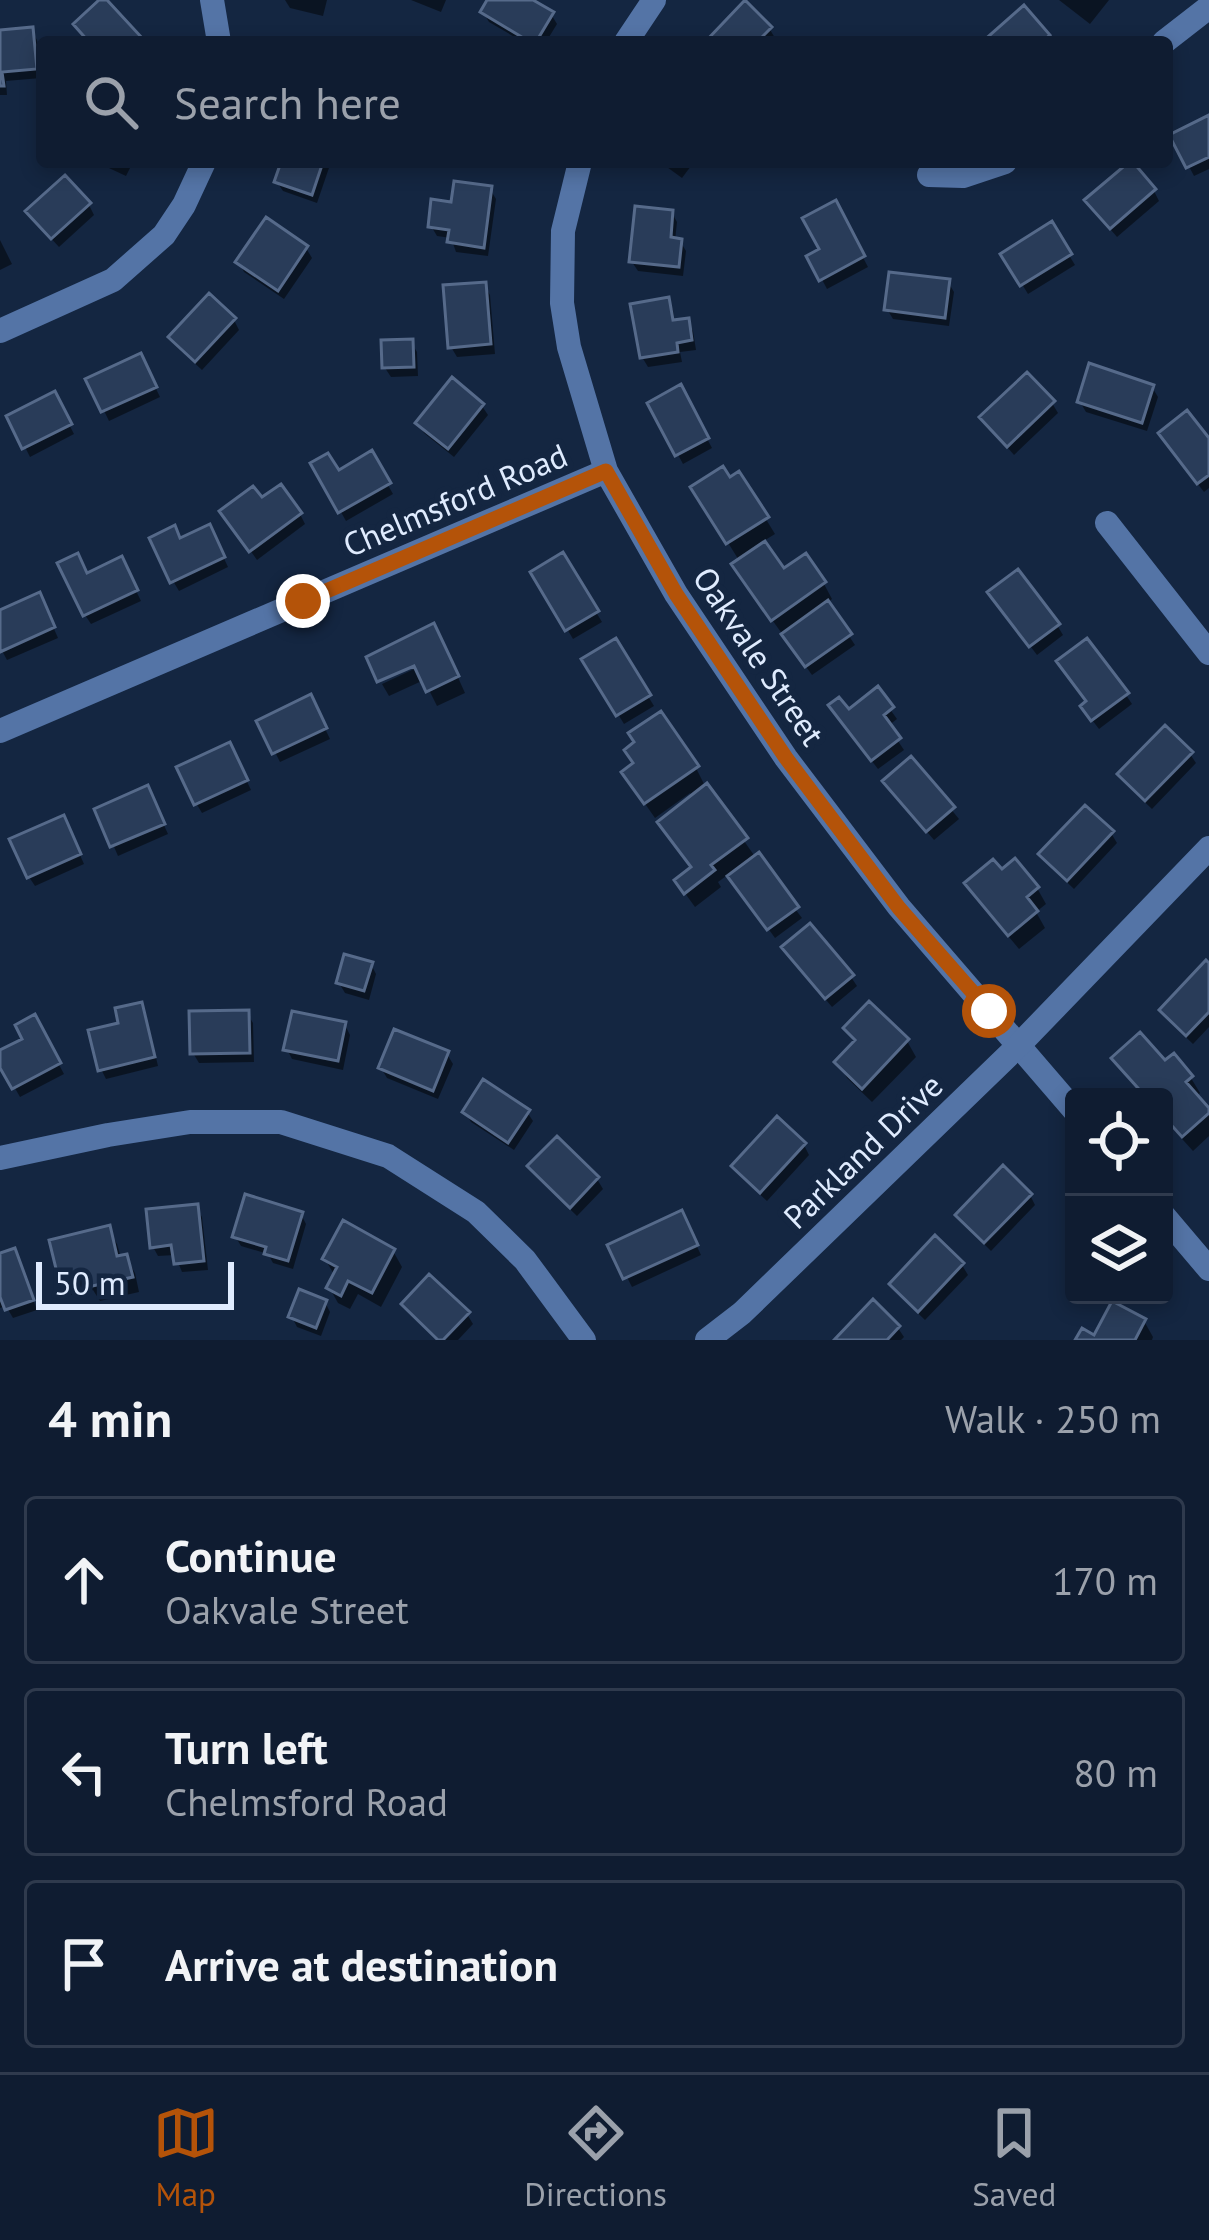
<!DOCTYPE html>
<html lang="en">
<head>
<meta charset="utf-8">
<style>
	:root { --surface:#0f1c31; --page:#1d293d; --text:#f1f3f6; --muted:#9ba1ab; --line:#2f3a4d; --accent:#b45309 }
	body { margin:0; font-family:"PT Sans",sans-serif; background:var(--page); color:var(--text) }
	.controls { position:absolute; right:36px; bottom:36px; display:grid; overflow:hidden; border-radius:12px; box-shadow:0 6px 18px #0003 }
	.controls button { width:108px; height:108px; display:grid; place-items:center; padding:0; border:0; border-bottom:3px solid var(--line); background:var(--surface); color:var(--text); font:60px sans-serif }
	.scale { position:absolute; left:36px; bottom:30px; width:198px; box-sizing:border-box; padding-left:12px; border:6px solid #dfebfe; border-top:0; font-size:33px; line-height:42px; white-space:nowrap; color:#dfebfe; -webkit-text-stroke:9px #142641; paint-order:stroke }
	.stop { position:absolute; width:36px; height:36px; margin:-27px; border:9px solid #b45309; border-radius:50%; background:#fff }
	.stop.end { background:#b45309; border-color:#fff; box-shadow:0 3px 12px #0008 }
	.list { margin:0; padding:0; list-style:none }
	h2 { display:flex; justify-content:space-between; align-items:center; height:156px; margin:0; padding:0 48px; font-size:51px }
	h2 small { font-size:39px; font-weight:400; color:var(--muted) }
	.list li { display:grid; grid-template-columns:78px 1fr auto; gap:36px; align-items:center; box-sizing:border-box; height:168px; margin:0 24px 24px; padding:0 24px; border:3px solid var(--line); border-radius:12px }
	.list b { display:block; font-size:45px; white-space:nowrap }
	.list p { margin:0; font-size:39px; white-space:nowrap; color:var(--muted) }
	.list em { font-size:39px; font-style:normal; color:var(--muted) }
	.icon { flex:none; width:66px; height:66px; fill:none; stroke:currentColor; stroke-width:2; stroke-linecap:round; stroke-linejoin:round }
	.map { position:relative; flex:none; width:1209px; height:1340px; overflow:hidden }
	.search { position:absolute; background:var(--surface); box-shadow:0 6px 18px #0003; left:36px; right:36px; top:36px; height:132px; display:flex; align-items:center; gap:30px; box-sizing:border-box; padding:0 42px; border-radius:12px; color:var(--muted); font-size:45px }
	.sheet { height:732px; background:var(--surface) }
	nav { display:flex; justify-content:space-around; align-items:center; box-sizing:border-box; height:168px; border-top:3px solid var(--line); background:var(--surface); font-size:33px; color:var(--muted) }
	nav a { display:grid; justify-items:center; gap:6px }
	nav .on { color:var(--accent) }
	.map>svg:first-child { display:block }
	.shadow { fill:#0007 }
	.building { fill:#293c59; stroke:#566a8a; stroke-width:3 }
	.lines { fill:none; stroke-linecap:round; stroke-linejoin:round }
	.minor { stroke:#5474a6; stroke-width:24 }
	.tertiary { stroke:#5474a6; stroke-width:24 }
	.route { stroke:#b45309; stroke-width:15 }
	.labels { text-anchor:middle; stroke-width:12; stroke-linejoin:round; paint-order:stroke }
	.street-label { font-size:33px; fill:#dfebfe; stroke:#142641 }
</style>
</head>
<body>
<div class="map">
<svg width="1209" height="1340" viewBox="0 0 1209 1340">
	<rect width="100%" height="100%" fill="#142641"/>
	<path class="shadow" d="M 285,0 L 327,0 L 323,16 L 290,8 Z
		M 411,0 L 446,0 L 441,12 Z
		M 490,0 L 527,0 L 551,14 L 557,24 L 546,42 L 523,42 L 489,22 L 483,12 Z
		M 1059,0 L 1109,0 L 1090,24 Z
		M 769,28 L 775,38 L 772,42 L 709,42 Z
		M 31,30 L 37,40 L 41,78 L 6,81 L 7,95 L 0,95 L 0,33 Z
		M 1209,118 L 1209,169 L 1194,176 L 1173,136 Z
		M 96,162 L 133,162 L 126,176 Z
		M 284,162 L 331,162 L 317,203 L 283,191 L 277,182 Z
		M 660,162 L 694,162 L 682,178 Z
		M 490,189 L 496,199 L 488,256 L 456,252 L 451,238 L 437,236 L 431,226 L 453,205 Z
		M 1154,191 L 1159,201 L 1117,237 L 1094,210 Z
		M 835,204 L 868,267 L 827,289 L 810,257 L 823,250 Z
		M 89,205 L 94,215 L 59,247 L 35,221 Z
		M 672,213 L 677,222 L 675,241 L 680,241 L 686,251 L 683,276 L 638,271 L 632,262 Z
		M 1051,226 L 1075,265 L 1028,294 L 1004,255 Z
		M 0,240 L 12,264 L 0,270 Z
		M 306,248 L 312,258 L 284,299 L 244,272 L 239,262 Z
		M 948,282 L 954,292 L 949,326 L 893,319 L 887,309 Z
		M 484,285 L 490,295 L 495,354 L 457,357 L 451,347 Z
		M 667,300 L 673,310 L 675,323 L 687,321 L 693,331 L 696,350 L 680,352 L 682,362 L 648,367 L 642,357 Z
		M 234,320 L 239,330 L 202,370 L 177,347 L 172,338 Z
		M 411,342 L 417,352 L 418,376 L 391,377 L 385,368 Z
		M 145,366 L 160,397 L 109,421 L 89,380 Z
		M 1152,387 L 1158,397 L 1147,431 L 1086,412 L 1080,402 Z
		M 680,388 L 712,448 L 683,464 L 651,404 Z
		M 54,395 L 74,434 L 30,457 L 10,417 Z
		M 1052,403 L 1058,413 L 1014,455 L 982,418 Z
		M 482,406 L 488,415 L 454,457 L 424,433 L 419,424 Z
		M 1209,443 L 1209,488 L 1204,492 L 1167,444 Z
		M 371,455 L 393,494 L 346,521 L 314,464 L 338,474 Z
		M 739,475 L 775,534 L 762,542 L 784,572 L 824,584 L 832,599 L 827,603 L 855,645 L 812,675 L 744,581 L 740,562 L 694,488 L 729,481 Z
		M 261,502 L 300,514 L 305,524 L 257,560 L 229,521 Z
		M 214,537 L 228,567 L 179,591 L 173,581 L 180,541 Z
		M 562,556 L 602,622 L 573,639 L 534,573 Z
		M 126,570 L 141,601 L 91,624 L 85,615 L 87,576 Z
		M 997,602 L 1057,625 L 1063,635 L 1037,655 Z
		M 44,606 L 58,638 L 7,660 L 0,647 L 0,613 Z
		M 442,642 L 465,693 L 437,706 L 424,680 L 389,696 L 382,684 L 429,662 L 426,657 Z
		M 615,642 L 654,706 L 624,724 L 585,660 Z
		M 877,691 L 897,719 L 888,726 L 904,750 L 878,769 L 837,716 L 848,713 Z
		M 1126,695 L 1132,704 L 1099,729 L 1089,716 Z
		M 315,708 L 330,739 L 280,762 L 275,752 Z
		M 1190,754 L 1196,763 L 1152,809 L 1126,784 L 1121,774 Z
		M 235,756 L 251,790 L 202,813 L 196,803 Z
		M 911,760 L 959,819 L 934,840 L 892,791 Z
		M 696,768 L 704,784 L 756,858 L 802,918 L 775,938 L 729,874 L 718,882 L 721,887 L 695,907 L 687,896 L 678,881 L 694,869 L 693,798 L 690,793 L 655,818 L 634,788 Z
		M 152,799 L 168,834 L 118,856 L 98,810 Z
		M 68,828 L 84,864 L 35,886 L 29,877 Z
		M 1111,833 L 1117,843 L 1074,889 L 1048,864 L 1042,854 Z
		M 1002,873 L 1037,888 L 1046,904 L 1036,912 L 1045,928 L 1019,949 L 977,899 L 968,884 Z
		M 791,958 L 851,977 L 857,986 L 832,1007 Z
		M 371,964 L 376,974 L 369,1000 L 345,993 L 339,983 Z
		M 1209,967 L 1209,1027 L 1193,1044 L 1168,1020 L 1163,1011 Z
		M 140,1005 L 146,1015 L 158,1066 L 106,1079 L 101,1069 L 122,1025 Z
		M 247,1013 L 253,1023 L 254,1062 L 199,1063 L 193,1053 Z
		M 34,1018 L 64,1074 L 20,1097 L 0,1062 L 0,1054 L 26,1040 Z
		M 345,1025 L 350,1035 L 343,1070 L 292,1059 L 287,1049 Z
		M 847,1029 L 907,1041 L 916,1057 L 872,1102 L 847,1078 L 838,1062 L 856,1043 Z
		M 447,1054 L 453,1064 L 438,1099 L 387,1078 L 381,1068 Z
		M 1115,1058 L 1165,1065 L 1191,1078 L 1200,1093 L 1195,1097 L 1209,1113 L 1209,1136 L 1193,1151 L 1164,1119 L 1164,1097 L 1145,1097 L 1124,1074 Z
		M 465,1112 L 527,1112 L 533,1121 L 514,1150 L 471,1122 Z
		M 778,1121 L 804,1145 L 809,1155 L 767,1201 L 741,1177 L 735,1167 Z
		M 531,1167 L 597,1179 L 603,1189 L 577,1216 L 537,1177 Z
		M 1030,1195 L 1035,1205 L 991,1251 L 965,1225 L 959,1216 Z
		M 196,1207 L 202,1217 L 208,1270 L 182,1272 L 175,1255 L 158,1256 L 153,1247 Z
		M 301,1214 L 306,1224 L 293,1269 L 273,1263 L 268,1254 L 241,1246 L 235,1236 Z
		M 686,1224 L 701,1255 L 632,1287 L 611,1246 Z
		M 108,1228 L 117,1244 L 121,1258 L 126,1257 L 135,1273 L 139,1292 L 100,1301 L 93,1290 L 71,1295 L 62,1280 Z
		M 935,1240 L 962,1265 L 968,1275 L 925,1320 L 898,1294 L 892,1285 Z
		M 393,1251 L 402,1267 L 381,1307 L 358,1294 L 350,1309 L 338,1303 L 329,1287 L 335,1276 L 325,1259 Z
		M 0,1256 L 19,1261 L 37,1310 L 13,1318 L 6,1306 L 0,1308 Z
		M 325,1302 L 330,1312 L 321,1336 L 297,1327 L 292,1317 Z
		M 404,1304 L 467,1314 L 473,1324 L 458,1340 L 437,1340 L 410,1314 Z
		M 1144,1321 L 1153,1337 L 1152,1340 L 1079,1340 L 1095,1339 Z
		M 898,1328 L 904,1337 L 901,1340 L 838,1340 Z"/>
	<path class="building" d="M 99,0 L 107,0 L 144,40 L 89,42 L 73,24 Z
		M 487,0 L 533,0 L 554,12 L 536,42 L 530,42 L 480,12 Z
		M 745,0 L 772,27 L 757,42 L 705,42 Z
		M 1024,5 L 1050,35 L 1042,42 L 982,42 Z
		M 33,27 L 37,69 L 2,72 L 4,86 L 0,86 L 0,30 Z
		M 1209,115 L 1209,157 L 1186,168 L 1169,135 Z
		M 281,162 L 323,162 L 312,195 L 274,182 Z
		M 1129,162 L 1133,162 L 1156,189 L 1110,229 L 1084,200 Z
		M 65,175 L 91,203 L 51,239 L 25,211 Z
		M 454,181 L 492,186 L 484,248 L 447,242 L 449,230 L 428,227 L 431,199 L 451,202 Z
		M 836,200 L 865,256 L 819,281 L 806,256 L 819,249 L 802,218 Z
		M 635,206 L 673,210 L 671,237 L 682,239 L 679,267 L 629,262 Z
		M 266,217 L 308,246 L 278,291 L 235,262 Z
		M 1052,221 L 1072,254 L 1020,286 L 1000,254 Z
		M 889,272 L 950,279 L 945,318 L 884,310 Z
		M 486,282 L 491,344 L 448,348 L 443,285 Z
		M 209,293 L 236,318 L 195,362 L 168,337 Z
		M 669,297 L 673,320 L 689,318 L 692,340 L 677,343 L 678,352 L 640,358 L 630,304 Z
		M 413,339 L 414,367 L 382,368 L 381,340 Z
		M 141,353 L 157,387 L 101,412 L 85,379 Z
		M 1089,363 L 1154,385 L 1142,423 L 1077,402 Z
		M 1027,372 L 1055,401 L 1007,447 L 979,417 Z
		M 452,377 L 484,404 L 448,449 L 415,423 Z
		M 681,384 L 709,438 L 675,456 L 647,403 Z
		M 55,391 L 72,424 L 22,449 L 6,416 Z
		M 1187,410 L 1209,438 L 1209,475 L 1197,484 L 1158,433 Z
		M 372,450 L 391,483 L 338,513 L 310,463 L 328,453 L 339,470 Z
		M 723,466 L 730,477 L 739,471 L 769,517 L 726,544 L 690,487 Z
		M 281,484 L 302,513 L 249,552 L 219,511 L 253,486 L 262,497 Z
		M 210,524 L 225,557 L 170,583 L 149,538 L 175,525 L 180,538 Z
		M 765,541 L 784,568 L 806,553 L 826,582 L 771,621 L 731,564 Z
		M 563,552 L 599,611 L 565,631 L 530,572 Z
		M 78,553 L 87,573 L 122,556 L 138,590 L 83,616 L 57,563 Z
		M 1018,569 L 1060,624 L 1029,647 L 987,592 Z
		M 40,592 L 55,627 L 0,652 L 0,610 Z
		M 828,600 L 852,634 L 805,667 L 781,634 Z
		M 434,623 L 459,676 L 426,692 L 414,666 L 377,682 L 366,657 Z
		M 616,638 L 651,695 L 616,716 L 581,659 Z
		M 1087,638 L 1129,693 L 1091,721 L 1080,706 L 1086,701 L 1056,661 Z
		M 878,686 L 894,707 L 884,715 L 901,738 L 871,761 L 828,705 L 839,697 L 849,709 Z
		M 311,694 L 327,728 L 272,754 L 256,721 Z
		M 661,711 L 699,766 L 644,804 L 621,772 L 633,763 L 624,750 L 634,742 L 628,733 Z
		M 1165,725 L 1193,752 L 1145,801 L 1117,774 Z
		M 230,742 L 248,780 L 194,805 L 176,767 Z
		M 911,756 L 955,807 L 926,832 L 882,781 Z
		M 707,783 L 748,838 L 711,865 L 715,870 L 684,894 L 674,880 L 691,867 L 657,822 Z
		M 148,785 L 165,824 L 110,847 L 94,809 Z
		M 1085,805 L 1114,831 L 1067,881 L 1038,854 Z
		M 64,815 L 81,854 L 27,878 L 9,839 Z
		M 759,852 L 799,907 L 767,930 L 727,876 Z
		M 1015,858 L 1039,887 L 1027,897 L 1038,911 L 1008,936 L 964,883 L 993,859 L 1002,869 Z
		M 810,923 L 854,975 L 825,999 L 781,947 Z
		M 344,954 L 373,962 L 364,991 L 336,983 Z
		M 1206,960 L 1209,963 L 1209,1012 L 1186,1036 L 1159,1010 Z
		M 869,1001 L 909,1039 L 862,1089 L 834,1062 L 855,1040 L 843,1028 Z
		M 142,1002 L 155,1057 L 98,1071 L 88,1030 L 118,1023 L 115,1008 Z
		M 249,1010 L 250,1053 L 190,1054 L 189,1011 Z
		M 292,1011 L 346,1022 L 338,1061 L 283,1050 Z
		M 35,1014 L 61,1063 L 12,1089 L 0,1068 L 0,1050 L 22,1039 L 15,1025 Z
		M 394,1029 L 449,1051 L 433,1091 L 378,1068 Z
		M 1140,1032 L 1165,1060 L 1174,1053 L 1193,1076 L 1186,1082 L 1209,1108 L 1209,1113 L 1182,1137 L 1164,1117 L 1164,1097 L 1146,1097 L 1111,1058 Z
		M 483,1079 L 530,1110 L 508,1143 L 462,1112 Z
		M 777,1116 L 806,1143 L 760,1193 L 731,1166 Z
		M 557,1136 L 599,1177 L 570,1208 L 527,1166 Z
		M 1003,1165 L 1032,1194 L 984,1243 L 955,1215 Z
		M 245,1194 L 303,1212 L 288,1261 L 264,1254 L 266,1247 L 232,1237 Z
		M 198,1204 L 204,1261 L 174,1264 L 171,1245 L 150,1248 L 146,1209 Z
		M 682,1210 L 698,1245 L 623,1279 L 607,1245 Z
		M 343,1220 L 395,1249 L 372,1293 L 348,1281 L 341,1296 L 326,1288 L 337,1267 L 322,1259 Z
		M 110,1225 L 117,1256 L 127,1254 L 133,1277 L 88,1287 L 85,1275 L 59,1281 L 49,1240 Z
		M 935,1235 L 964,1263 L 918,1312 L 889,1284 Z
		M 15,1248 L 34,1300 L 5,1310 L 0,1297 L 0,1253 Z
		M 429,1274 L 470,1312 L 443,1340 L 438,1340 L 401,1304 Z
		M 299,1289 L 327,1300 L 316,1328 L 288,1317 Z
		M 873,1299 L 900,1326 L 887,1340 L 834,1340 Z
		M 1112,1301 L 1146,1319 L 1135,1340 L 1075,1340 L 1082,1328 L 1094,1335 Z"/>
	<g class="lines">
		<path class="minor" d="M 212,0 L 219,42
			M 626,42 L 654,0
			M 1164,42 L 1209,7
			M 580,162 L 563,231 L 562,303 L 569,347 L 606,471 L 676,594 L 786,758 L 899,907 L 1074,1110
			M 929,175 L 963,176 L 1005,162
			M 0,331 L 113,280 L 164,235 L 184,205 L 204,162
			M 1107,523 L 1209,653
			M 0,731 L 606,471
			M 1164,1216 L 1209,1269"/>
		<path class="tertiary" d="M 0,1158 L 108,1135 L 190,1122 L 281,1122 L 388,1156 L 476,1212 L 525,1260 L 584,1340
			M 707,1340 L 742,1313 L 1019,1045 L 1209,848"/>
	</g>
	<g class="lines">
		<path class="route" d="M 303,601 L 606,471 L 676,594 L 786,758 L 899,908 L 989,1011"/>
	</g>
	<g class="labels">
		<g class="street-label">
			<text transform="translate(455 500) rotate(-23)" y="12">Chelmsford Road</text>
			<text transform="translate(759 656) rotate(56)" y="12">Oakvale Street</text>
			<text transform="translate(863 1151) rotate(-44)" y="12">Parkland Drive</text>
		</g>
	</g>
</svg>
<div class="controls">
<button><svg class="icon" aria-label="locate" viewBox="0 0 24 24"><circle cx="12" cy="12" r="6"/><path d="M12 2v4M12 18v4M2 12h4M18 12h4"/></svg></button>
<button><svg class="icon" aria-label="layers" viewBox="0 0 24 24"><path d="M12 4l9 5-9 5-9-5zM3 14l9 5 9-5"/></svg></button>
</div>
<div class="scale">50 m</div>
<div class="stop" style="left:989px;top:1011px"></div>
<div class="stop end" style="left:303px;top:601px"></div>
<div class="search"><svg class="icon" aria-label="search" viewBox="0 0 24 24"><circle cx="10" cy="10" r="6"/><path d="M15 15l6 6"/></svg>Search here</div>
</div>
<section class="sheet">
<h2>4 min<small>Walk · 250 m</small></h2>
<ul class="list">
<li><svg class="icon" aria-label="ahead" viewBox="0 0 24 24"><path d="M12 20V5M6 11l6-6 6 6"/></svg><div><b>Continue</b><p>Oakvale Street</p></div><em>170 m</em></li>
<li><svg class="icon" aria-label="left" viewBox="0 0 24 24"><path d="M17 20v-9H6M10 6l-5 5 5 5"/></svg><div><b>Turn left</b><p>Chelmsford Road</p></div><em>80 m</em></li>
<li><svg class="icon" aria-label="arrive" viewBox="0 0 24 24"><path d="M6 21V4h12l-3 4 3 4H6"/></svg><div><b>Arrive at destination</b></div></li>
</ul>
</section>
<nav>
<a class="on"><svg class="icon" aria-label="map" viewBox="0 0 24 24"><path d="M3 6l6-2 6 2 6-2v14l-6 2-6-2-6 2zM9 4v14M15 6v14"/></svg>Map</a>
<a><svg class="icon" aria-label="directions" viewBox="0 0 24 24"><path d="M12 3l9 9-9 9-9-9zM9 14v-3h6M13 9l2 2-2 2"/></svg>Directions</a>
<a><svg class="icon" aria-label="saved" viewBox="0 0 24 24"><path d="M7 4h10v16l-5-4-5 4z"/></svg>Saved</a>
</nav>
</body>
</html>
